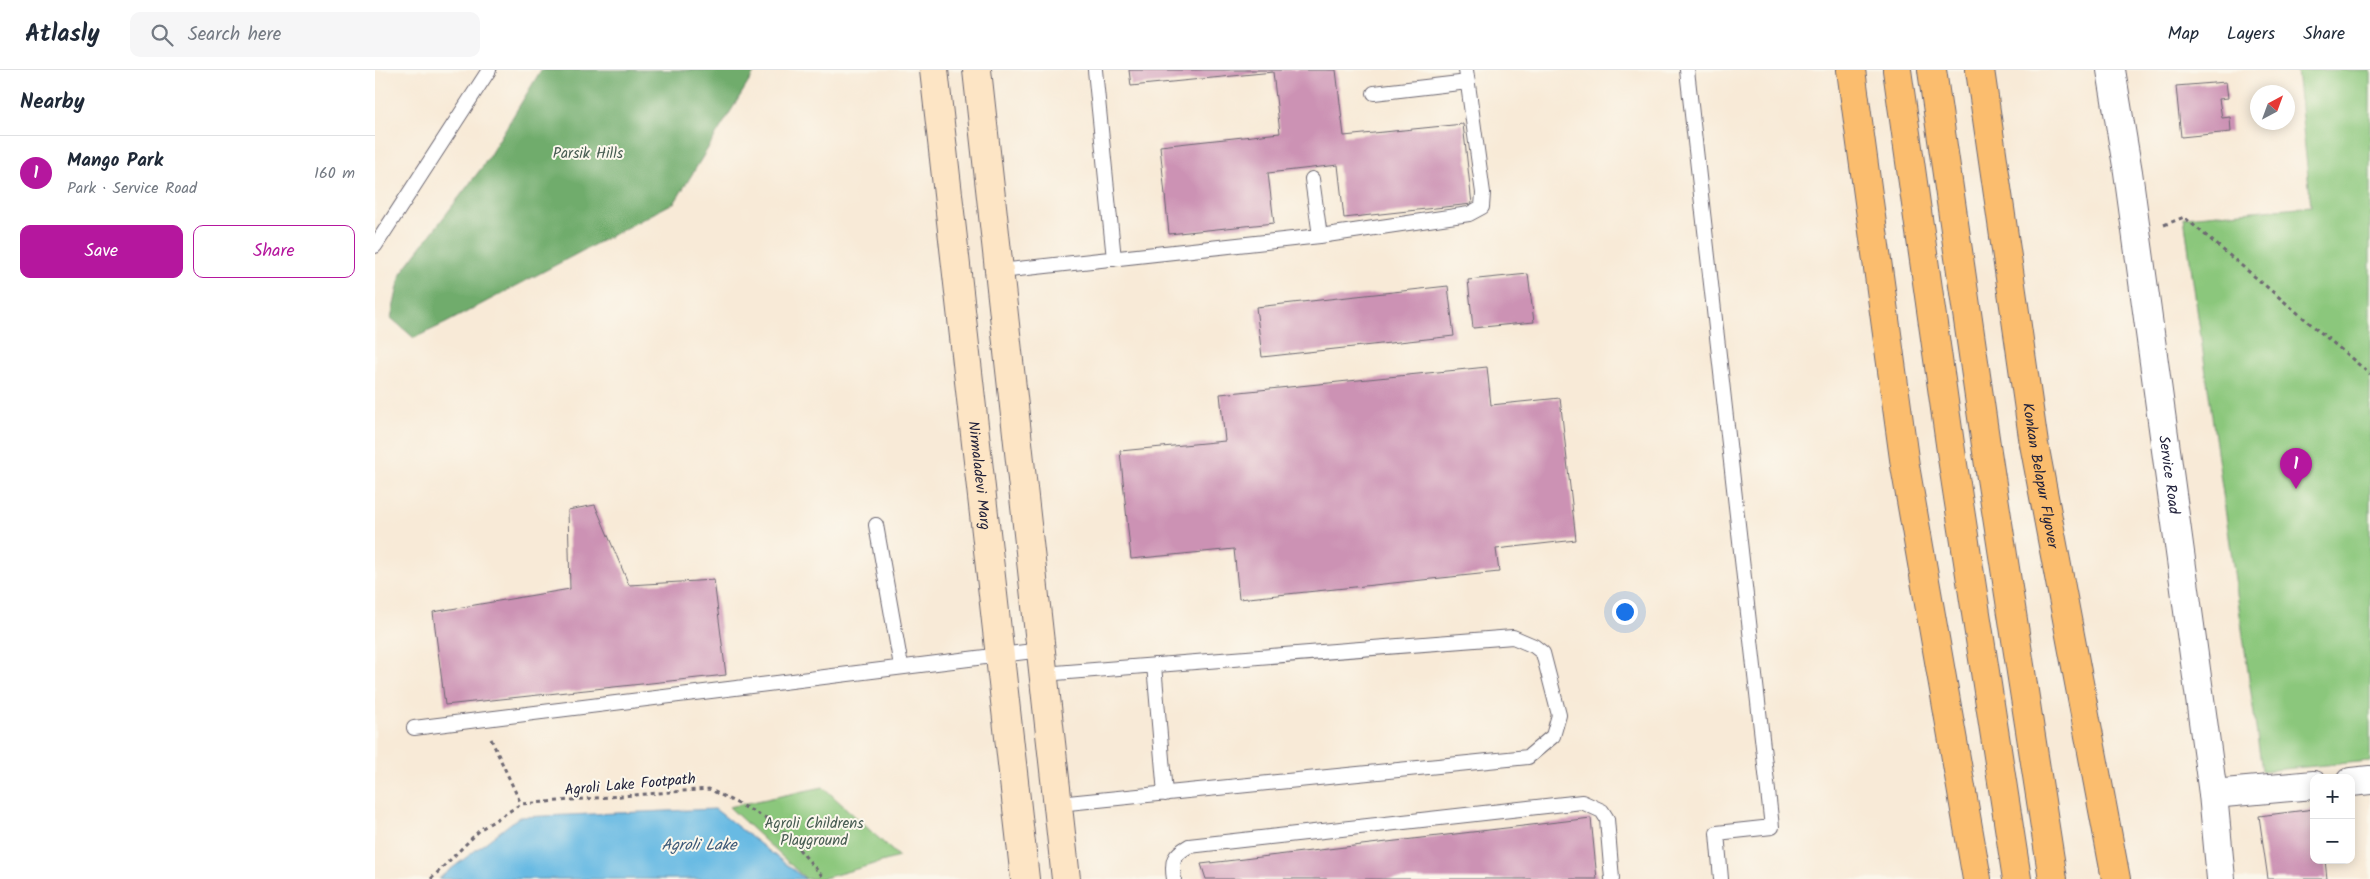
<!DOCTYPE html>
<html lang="en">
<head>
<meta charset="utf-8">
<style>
	:root { --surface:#fff; --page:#f6f6f7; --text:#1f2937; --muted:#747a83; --line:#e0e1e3; --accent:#b5179e }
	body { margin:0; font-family:Kalam,sans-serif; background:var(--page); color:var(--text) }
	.controls { position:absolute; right:15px; bottom:15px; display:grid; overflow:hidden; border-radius:10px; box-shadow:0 2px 12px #0003 }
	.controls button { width:45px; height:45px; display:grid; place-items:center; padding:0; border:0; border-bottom:1px solid var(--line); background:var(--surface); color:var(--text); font:25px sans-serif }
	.compass { position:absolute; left:1875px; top:15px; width:45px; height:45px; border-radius:50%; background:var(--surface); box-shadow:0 2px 12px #0003; rotate:41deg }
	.you { position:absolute; left:1249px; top:541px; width:18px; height:18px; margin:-12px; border:4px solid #fff; border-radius:50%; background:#1a73e8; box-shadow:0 0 0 8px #1a73e833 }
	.badge { display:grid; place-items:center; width:32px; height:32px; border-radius:50%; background:var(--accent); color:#fff; font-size:16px; font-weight:700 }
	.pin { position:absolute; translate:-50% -41px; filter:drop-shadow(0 1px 2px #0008) }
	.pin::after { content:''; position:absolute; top:26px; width:18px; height:15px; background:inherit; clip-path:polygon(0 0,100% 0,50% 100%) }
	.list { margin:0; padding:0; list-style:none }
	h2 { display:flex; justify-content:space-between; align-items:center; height:65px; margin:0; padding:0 20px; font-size:21px }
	h2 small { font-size:16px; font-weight:400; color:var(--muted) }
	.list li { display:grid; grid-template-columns:32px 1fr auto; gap:15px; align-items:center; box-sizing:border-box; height:75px; padding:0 20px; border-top:1px solid var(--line) }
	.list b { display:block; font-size:19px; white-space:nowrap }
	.list p { margin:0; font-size:16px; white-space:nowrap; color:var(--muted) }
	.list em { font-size:16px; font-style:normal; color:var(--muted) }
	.actions { display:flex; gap:10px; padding:15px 20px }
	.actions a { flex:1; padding:11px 0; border:1px solid var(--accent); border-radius:10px; text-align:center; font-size:18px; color:var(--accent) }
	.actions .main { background:var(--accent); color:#fff }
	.icon { flex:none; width:28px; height:28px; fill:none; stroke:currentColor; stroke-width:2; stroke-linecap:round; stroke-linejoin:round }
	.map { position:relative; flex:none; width:1995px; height:809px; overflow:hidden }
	header { display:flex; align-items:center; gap:30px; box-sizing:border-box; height:70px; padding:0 25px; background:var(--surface); border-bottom:1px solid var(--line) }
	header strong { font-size:24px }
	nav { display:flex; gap:28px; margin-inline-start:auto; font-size:18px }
	.search { width:350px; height:45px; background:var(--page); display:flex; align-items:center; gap:12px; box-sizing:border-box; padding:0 18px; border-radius:10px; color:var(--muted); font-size:19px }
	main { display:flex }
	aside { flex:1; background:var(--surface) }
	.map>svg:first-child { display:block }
	.green { fill:#8bc77c; stroke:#56745c }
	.forest { fill:#70ac6c; stroke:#496754 }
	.water { fill:#68bae3; stroke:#456e8f }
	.building { fill:#cc92b4 }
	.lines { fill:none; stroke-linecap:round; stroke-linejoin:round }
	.service-casing { stroke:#6d6872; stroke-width:16 }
	.minor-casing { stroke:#6d6872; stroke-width:30 }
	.secondary-casing { stroke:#6d6872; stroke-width:30 }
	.motorway-casing { stroke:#6d6872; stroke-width:30 }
	.path { stroke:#6d6872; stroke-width:3; stroke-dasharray:4 4; stroke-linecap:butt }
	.service { stroke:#fff; stroke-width:14 }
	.minor { stroke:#fff; stroke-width:28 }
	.secondary { stroke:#fde5c5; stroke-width:28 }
	.motorway { stroke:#fbbd6e; stroke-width:28 }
	.labels { text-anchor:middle; stroke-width:4; stroke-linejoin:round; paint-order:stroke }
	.park-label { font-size:15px; fill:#475c52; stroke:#fbf7ec }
	.street-label { font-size:15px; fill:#22223b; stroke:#fbf7ec }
	.water-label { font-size:16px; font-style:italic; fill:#3a5776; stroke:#fbf7ec }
</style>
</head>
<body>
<header>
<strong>Atlasly</strong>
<div class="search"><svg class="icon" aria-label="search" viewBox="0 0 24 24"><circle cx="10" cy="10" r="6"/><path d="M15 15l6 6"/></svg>Search here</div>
<nav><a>Map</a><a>Layers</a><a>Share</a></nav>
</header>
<main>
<aside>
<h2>Nearby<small></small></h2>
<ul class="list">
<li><span class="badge">1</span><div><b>Mango Park</b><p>Park · Service Road</p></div><em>160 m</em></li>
</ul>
<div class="actions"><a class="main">Save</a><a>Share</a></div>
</aside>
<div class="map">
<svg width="1995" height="809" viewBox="0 0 1995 809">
	<rect width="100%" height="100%" fill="#fbf7ec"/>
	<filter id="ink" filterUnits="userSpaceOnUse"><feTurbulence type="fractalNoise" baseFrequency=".02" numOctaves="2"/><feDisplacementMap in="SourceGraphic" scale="10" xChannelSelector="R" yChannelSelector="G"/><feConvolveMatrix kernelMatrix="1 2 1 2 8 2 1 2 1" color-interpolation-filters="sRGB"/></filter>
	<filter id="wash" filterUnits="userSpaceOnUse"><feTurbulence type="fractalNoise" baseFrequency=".0096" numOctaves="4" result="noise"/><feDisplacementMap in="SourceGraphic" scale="20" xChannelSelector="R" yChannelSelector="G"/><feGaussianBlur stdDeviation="1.12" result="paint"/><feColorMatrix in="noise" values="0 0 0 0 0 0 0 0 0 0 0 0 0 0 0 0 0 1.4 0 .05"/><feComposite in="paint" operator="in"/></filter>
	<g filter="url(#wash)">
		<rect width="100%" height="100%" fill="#f8ead7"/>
		<path class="green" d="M 1922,0 L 1995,0 L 1995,691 L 1887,701 L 1809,147 L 1936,136 Z
			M 448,717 L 524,787 L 446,809 L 431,809 L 354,737 Z"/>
		<path class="forest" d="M 166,0 L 381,0 L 300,132 L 71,253 L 39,268 L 16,248 L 26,203 L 108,96 Z"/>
		<path class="water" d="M 340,739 L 430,809 L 63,809 L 144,747 Z"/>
		<g id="blocks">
			<path class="building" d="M 754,0 L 961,0 L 969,66 L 1088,54 L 1097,134 L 969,148 L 963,95 L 893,103 L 899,153 L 794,164 L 785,76 L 905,63 L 898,2 L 756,16 Z
				M 1851,12 L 1853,28 L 1844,29 L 1847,48 L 1855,47 L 1856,62 L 1806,67 L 1801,16 Z
				M 1153,204 L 1159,252 L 1098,258 L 1093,210 Z
				M 1073,216 L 1079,266 L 887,287 L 881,237 Z
				M 1112,297 L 1116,335 L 1185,328 L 1201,470 L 1121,479 L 1124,502 L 864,529 L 859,479 L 756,489 L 745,381 L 850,371 L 845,324 Z
				M 220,435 L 254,515 L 339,510 L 351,605 L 70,635 L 58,542 L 195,519 L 193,440 Z
				M 1939,739 L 1939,790 L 1950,790 L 1952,809 L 1893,809 L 1884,746 Z
				M 1216,748 L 1222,809 L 831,809 L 826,794 Z"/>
		</g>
	</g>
	<g filter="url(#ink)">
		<use href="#blocks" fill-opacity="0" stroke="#6d6872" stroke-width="1"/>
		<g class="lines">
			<defs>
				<path id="service" d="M 720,0 L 739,189
					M 1312,0 L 1397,757 L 1342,763 L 1346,809
					M 999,23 L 1093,12
					M 937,109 L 945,166
					M 0,176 L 114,0
					M 625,201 L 945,166 L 1094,144 L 1107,137 L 1108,123 L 1091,0
					M 501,455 L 526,596
					M 779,595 L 790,724
					M 668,604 L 1138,567 L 1159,576 L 1168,583 L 1184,645 L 1178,666 L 1153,687 L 683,734
					M 39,658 L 666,580
					M 799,809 C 796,791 798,785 814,776 L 1207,732 L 1227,741 L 1232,749 L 1237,809"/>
				<g id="minor">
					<path id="s1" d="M 1736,0 L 1753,102 L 1838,724 L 1846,809"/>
					<path d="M 1976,712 L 1995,710"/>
					<path d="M 1838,724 L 1939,715"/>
				</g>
				<g id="secondary">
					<path id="s2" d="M 559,0 L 650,809"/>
					<path d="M 602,0 L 691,809"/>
				</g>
				<g id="motorway">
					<path d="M 1476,0 L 1530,396 L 1602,809"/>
					<path d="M 1522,0 L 1577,388 L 1642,809"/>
					<path d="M 1557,0 L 1612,382 L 1678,809"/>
					<path id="s3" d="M 1605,0 L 1659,374 L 1741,809"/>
				</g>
			</defs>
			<use href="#service" class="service-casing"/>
			<use href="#minor" class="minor-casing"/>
			<use href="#secondary" class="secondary-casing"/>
			<use href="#motorway" class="motorway-casing"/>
			<path class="path" d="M 1789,155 L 1809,147 L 1995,304
				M 116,669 L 146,734
				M 56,809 L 106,759 L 146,734 L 334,719 L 401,753 L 450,809"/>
			<use href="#service" class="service"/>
			<use href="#minor" class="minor"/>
			<use href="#secondary" class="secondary"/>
			<use href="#motorway" class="motorway"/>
		</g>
	</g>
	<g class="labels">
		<g class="park-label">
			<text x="213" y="88">Parsik Hills</text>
			<text x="439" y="758">Agroli Childrens<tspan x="439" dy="17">Playground</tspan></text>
		</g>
		<g class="street-label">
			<text dy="5" stroke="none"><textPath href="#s2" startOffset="408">Nirmaladevi Marg</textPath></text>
			<text dy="5" stroke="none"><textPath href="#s1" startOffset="409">Service Road</textPath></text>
			<text dy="5" stroke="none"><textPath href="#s3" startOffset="410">Konkan Belapur Flyover</textPath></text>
			<text transform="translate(255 714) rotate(-5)" y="5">Agroli Lake Footpath</text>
		</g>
		<g class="water-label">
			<text x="324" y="780">Agroli Lake</text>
		</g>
	</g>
</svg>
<div class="controls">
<button>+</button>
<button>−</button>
</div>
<svg class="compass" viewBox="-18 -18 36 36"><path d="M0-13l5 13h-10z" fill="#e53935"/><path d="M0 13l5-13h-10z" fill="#747a83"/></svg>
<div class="you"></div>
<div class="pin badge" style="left:1921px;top:419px">1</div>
</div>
</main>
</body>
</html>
